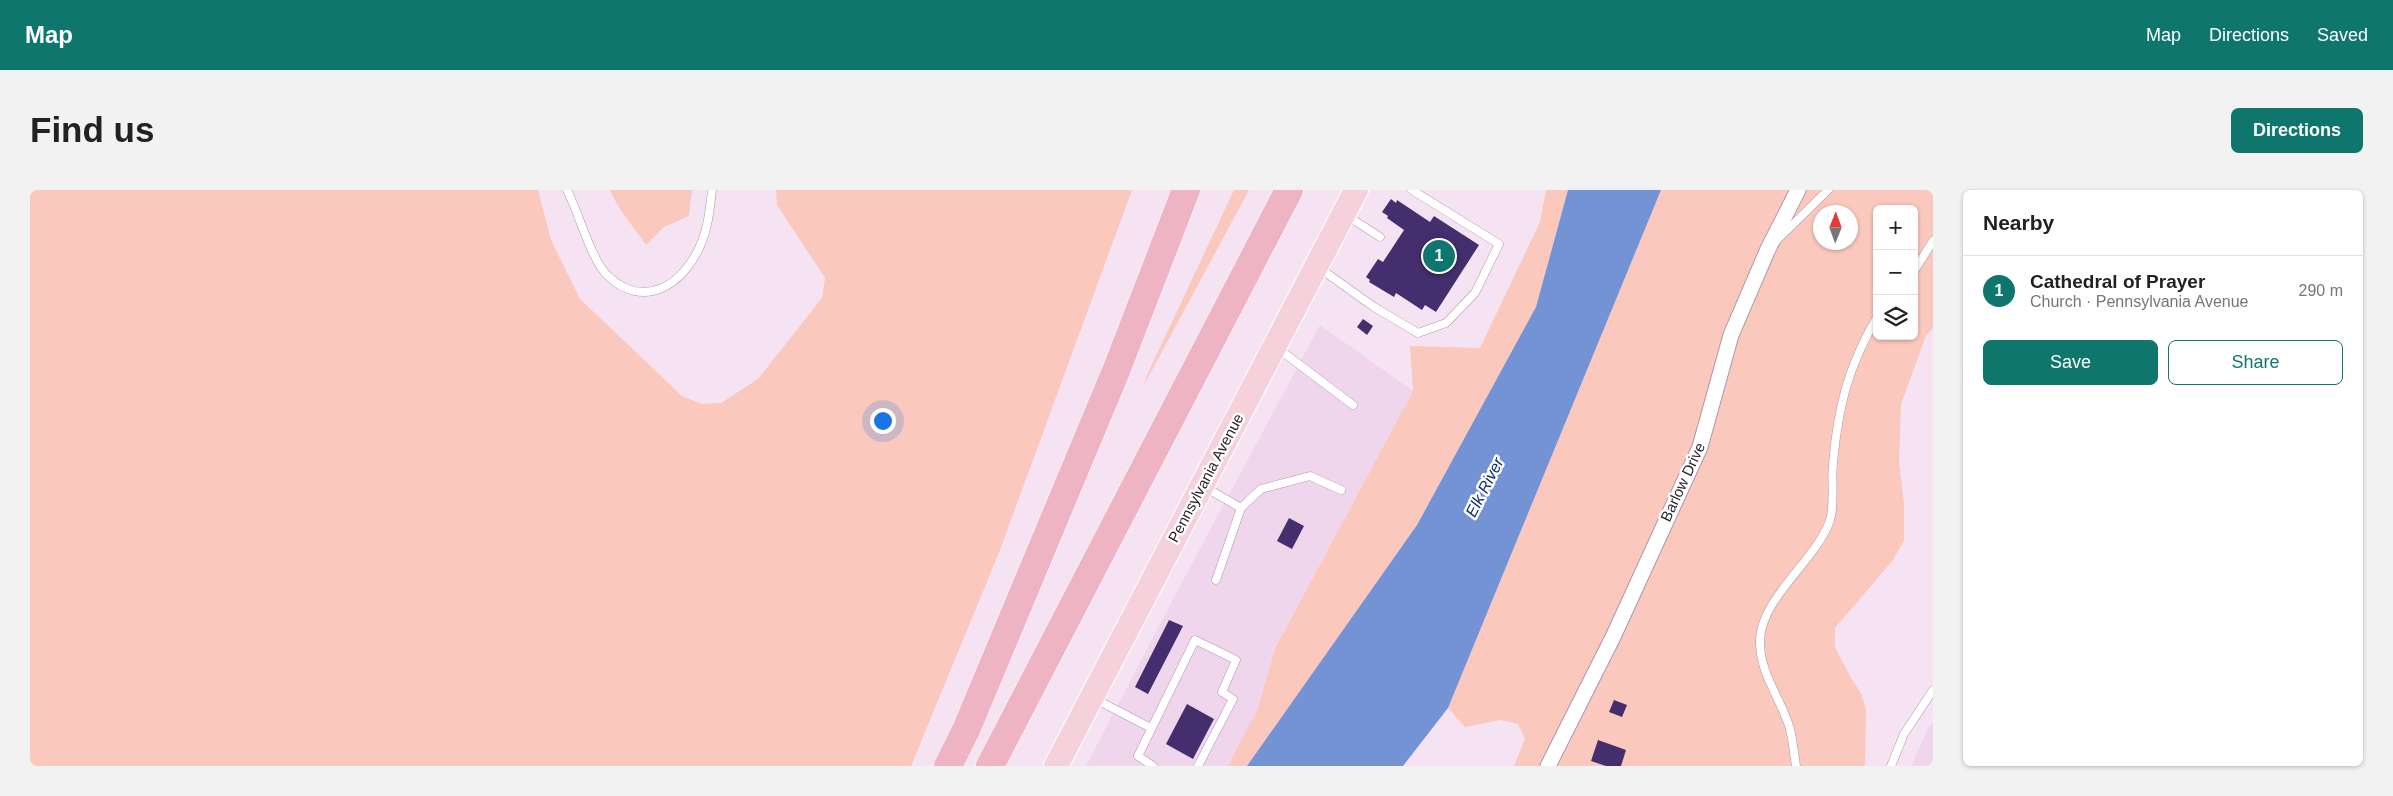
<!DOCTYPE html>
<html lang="en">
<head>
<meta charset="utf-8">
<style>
	:root { --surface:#fff; --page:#f2f2f2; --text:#222; --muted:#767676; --line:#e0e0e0; --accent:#0f766e }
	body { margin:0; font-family:Helvetica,sans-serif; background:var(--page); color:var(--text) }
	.controls { position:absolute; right:15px; top:15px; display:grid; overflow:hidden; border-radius:8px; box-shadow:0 1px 4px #0004 }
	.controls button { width:45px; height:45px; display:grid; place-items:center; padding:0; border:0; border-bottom:1px solid var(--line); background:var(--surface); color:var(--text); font:25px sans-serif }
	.compass { position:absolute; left:1783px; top:15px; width:45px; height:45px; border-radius:50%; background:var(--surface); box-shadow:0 1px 4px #0004; rotate:1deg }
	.you { position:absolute; left:852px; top:230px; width:18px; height:18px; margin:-12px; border:4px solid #fff; border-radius:50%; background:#1a73e8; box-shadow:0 0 0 8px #1a73e833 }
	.badge { display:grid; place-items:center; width:32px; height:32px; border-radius:50%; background:var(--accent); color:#fff; font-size:16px; font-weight:700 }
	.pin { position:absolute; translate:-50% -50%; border:2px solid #fff; box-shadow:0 1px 5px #0006 }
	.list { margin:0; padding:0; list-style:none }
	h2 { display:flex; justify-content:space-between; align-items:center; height:65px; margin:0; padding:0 20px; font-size:21px }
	h2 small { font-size:16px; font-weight:400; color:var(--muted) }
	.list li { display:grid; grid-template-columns:32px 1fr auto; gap:15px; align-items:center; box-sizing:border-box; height:70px; padding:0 20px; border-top:1px solid var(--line) }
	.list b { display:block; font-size:19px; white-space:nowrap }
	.list p { margin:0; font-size:16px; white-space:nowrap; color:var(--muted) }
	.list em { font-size:16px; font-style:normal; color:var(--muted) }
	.actions { display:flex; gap:10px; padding:15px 20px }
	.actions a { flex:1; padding:11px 0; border:1px solid var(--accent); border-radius:8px; text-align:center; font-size:18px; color:var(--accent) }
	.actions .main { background:var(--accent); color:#fff }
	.icon { flex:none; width:28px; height:28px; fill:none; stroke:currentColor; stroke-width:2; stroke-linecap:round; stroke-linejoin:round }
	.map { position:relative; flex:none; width:1903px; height:576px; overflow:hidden; border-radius:8px }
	header { display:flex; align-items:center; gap:30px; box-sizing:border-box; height:70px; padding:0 25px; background:var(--accent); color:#fff }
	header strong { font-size:24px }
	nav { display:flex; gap:28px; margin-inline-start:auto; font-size:18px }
	.intro { display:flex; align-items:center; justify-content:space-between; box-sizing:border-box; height:120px; padding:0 30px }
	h1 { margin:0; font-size:35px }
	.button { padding:12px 22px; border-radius:8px; background:var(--accent); color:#fff; font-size:18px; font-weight:700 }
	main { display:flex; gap:30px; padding:0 30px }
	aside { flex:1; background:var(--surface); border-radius:8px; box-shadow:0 1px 4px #0004 }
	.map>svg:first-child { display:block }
	.built { fill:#efd6ec }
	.green { fill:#fac8bc; fill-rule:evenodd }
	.water { fill:#7393d5 }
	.building { fill:#442e6d }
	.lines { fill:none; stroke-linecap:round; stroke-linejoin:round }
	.lane-casing { stroke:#aa99a9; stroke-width:9 }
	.street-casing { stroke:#aa99a9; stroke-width:17 }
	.primary-casing { stroke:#fff; stroke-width:26 }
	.highway-casing { stroke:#fff; stroke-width:29 }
	.lane { stroke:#fff; stroke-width:8 }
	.street { stroke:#fff; stroke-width:15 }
	.primary { stroke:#f5d2db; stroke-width:24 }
	.highway { stroke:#efb4c3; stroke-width:28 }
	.labels { text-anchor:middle; stroke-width:5; stroke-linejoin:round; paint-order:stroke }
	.street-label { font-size:15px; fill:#292329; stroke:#fff }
	.water-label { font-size:16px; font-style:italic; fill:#0e2c79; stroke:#fff }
</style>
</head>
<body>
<header>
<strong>Map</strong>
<nav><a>Map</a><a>Directions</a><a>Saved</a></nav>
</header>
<div class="intro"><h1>Find us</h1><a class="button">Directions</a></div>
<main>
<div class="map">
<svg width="1903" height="576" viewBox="0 0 1903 576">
	<rect width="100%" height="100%" fill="#f5e3f4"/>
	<path class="built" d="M 1290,135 L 1383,201 L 1245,457 L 1228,518 L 1198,576 L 1056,576 L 1142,411 Z
		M 1903,532 L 1903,576 L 1881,576 L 1898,538 Z"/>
	<path class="green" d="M 0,0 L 508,0 L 521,50 L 550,109 L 652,206 L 672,214 L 691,213 L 728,189 L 792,108 L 795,88 L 747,15 L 746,0 L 1102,0 L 970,360 L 881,576 L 0,576 Z
		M 580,0 L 662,0 L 659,26 L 634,37 L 616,55 C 604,37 588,20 580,0 Z
		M 1204,0 L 1219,0 L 1113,197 L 1118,183 Z
		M 1516,0 L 1538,0 L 1506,117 L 1387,335 L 1217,576 L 1198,576 L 1228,518 L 1245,458 L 1383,201 L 1380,156 L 1450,158 L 1510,32 Z
		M 1631,0 L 1903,0 L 1903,138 L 1896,146 L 1871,214 L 1869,272 L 1874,314 L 1874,350 L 1863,370 L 1805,438 L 1805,457 L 1821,488 L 1831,503 L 1836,519 L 1835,576 L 1484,576 L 1495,549 L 1488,534 L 1471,530 L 1435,537 L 1418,518 ZM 1847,19 L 1884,19 L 1884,146 L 1847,146 ZM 1790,22 L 1820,22 L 1820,52 L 1790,52 Z"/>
	<path class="water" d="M 1538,0 L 1631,0 L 1418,518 L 1373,576 L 1217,576 L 1387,335 L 1506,117 Z"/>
	<path class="building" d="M 1361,9 L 1366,13 L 1367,10 L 1400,32 L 1404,26 L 1449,55 L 1406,122 L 1395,115 L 1392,120 L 1366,103 L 1364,107 L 1339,92 L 1340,90 L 1336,87 L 1348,69 L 1353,72 L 1374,40 L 1357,28 L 1358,26 L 1352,22 Z
		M 1333,129 L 1343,136 L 1337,145 L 1327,137 Z
		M 1259,328 L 1274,336 L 1262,359 L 1247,351 Z
		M 1139,430 L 1153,436 L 1118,504 L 1105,497 Z
		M 1584,510 L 1597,515 L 1592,527 L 1579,522 Z
		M 1157,514 L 1184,529 L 1163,569 L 1136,554 Z
		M 1568,550 L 1596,560 L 1591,576 L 1576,576 L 1561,571 Z"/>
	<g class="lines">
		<defs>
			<path id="lane" d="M 537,0 C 549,23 561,70 578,86 C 614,120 653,95 670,56 C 678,39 680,18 682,0
				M 1316,25 L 1350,47
				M 1748,49 L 1798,0
				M 1288,77 L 1344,117 L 1388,143 L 1416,133 L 1445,103 L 1469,54 L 1382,0
				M 1884,81 L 1903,51
				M 1246,157 L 1323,215
				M 1173,296 L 1211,318 L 1186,390
				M 1211,318 L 1231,299 L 1280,286 L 1311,300
				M 1065,509 L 1121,538
				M 1123,576 L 1108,566 L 1165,450 L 1206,470 L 1192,502 L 1203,509 L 1168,576
				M 1766,576 C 1764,564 1763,551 1760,539 C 1751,508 1729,483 1730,450 C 1731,408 1788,368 1800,330 C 1805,314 1801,291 1803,274 C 1808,217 1818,177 1847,127
				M 1861,576 L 1874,544 L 1903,500"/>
			<path id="street" d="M 1518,576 L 1583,447 L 1670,257 L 1701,145 L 1738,59 L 1768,0"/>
			<path id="primary" d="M 1026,576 L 1326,0"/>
			<path id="highway" d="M 918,576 L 936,540 L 1086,181 L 1156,0
				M 960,576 L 1259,0"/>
		</defs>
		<use href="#lane" class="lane-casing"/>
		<use href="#street" class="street-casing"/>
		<use href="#primary" class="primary-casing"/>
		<use href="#highway" class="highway-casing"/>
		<use href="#lane" class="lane"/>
		<use href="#street" class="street"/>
		<use href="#primary" class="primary"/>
		<use href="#highway" class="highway"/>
	</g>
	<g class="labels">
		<g class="street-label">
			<text transform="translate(1176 288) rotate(-62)" y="5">Pennsylvania Avenue</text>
			<text transform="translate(1653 292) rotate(-65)" y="5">Barlow Drive</text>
		</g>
		<g class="water-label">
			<text transform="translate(1454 297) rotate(-63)" y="6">Elk River</text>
		</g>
	</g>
</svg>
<div class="controls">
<button>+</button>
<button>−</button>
<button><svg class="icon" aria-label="layers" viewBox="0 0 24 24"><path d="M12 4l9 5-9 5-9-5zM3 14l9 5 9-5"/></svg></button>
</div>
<svg class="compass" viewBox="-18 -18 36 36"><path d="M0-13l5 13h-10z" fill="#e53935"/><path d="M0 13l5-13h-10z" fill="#767676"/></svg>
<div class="you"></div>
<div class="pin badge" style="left:1409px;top:66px">1</div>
</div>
<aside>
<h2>Nearby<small></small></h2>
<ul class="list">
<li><span class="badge">1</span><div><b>Cathedral of Prayer</b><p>Church · Pennsylvania Avenue</p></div><em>290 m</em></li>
</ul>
<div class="actions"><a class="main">Save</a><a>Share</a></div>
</aside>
</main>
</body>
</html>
